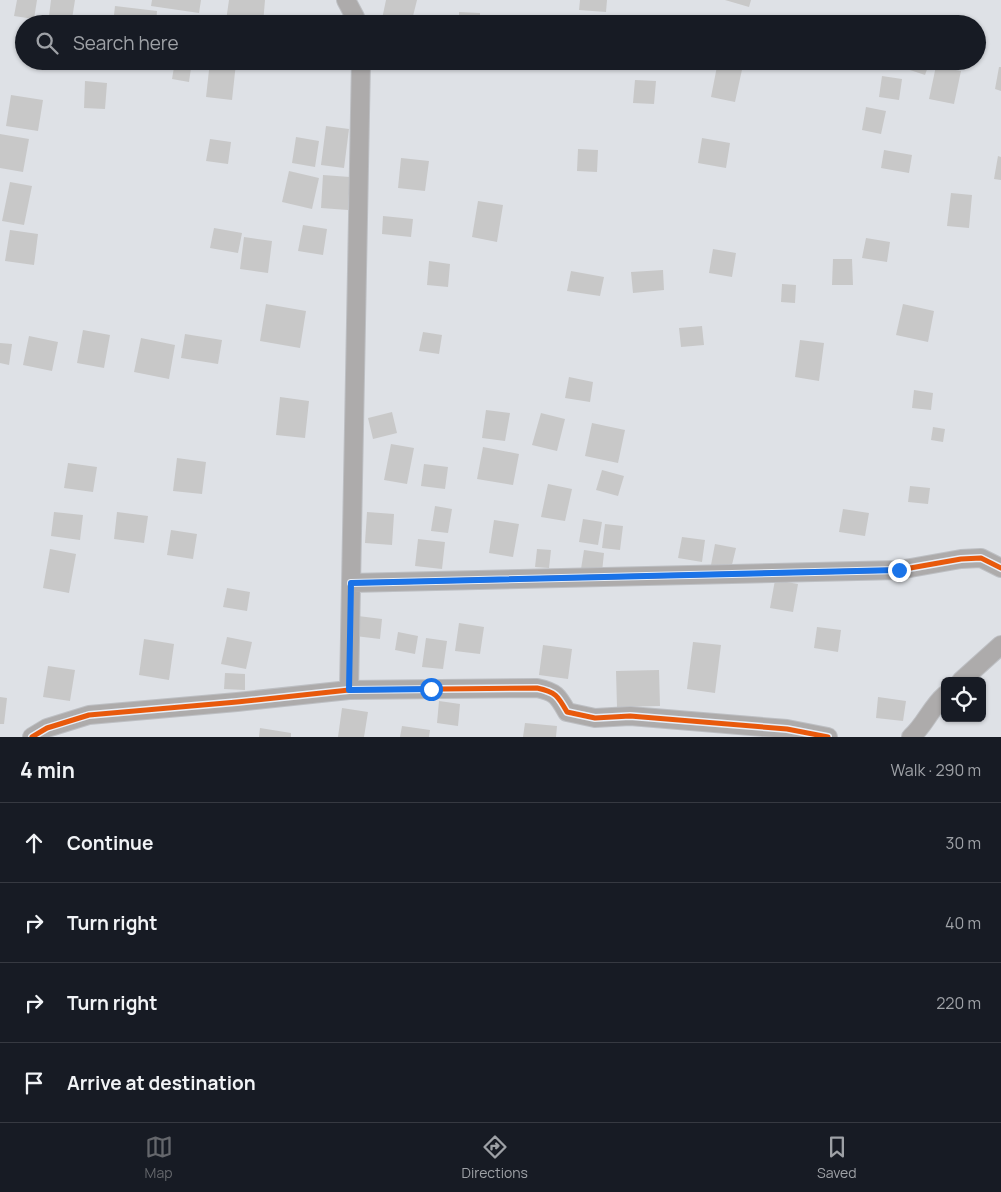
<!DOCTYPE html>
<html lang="en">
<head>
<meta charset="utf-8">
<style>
	:root { --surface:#171b24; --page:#20242c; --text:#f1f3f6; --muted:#9ea1a6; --line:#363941; --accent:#65676c }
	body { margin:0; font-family:Manrope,sans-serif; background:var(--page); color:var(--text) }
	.controls { position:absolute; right:15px; bottom:15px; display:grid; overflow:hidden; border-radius:8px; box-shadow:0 1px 4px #0004 }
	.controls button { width:45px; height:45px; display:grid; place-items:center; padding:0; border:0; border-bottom:1px solid var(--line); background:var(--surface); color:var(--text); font:25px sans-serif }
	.stop { position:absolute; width:15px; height:15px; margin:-11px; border:4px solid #1a73e8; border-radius:50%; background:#fff }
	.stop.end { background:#1a73e8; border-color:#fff; box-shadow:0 1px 5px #0008 }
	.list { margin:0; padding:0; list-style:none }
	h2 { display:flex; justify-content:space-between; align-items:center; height:65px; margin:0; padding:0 20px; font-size:21px }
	h2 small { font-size:16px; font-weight:400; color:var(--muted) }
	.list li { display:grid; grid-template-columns:32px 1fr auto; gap:15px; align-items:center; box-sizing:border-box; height:80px; padding:0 20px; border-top:1px solid var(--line) }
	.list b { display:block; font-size:19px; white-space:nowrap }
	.list em { font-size:16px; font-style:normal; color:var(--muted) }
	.icon { flex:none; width:28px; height:28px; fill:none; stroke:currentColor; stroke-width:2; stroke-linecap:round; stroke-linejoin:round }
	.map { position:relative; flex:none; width:1001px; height:737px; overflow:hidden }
	.search { position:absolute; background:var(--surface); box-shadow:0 1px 4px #0004; left:15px; right:15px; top:15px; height:55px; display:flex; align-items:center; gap:12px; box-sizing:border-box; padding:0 18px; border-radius:28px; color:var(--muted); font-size:19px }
	.sheet { height:385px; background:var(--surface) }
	nav { display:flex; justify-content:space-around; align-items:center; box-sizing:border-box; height:70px; border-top:1px solid var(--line); background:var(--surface); font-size:14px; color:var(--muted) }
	nav a { display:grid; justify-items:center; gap:2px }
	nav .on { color:var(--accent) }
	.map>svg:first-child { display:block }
	.building { fill:#c8c8c8 }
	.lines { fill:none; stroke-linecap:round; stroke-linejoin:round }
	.minor-casing { stroke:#bdbfc3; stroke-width:20 }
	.minor { stroke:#adabab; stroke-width:18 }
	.cycleway-casing { stroke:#e7eef7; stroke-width:8 }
	.cycleway { stroke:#e8590c; stroke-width:5 }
	.route { stroke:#1a73e8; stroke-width:6 }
</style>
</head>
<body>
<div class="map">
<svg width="1001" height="737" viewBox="0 0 1001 737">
	<rect width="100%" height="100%" fill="#dee1e6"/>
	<path class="building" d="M 17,0 L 37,0 L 34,19 L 14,16 Z
		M 51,0 L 75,0 L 72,19 L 49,16 Z
		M 152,0 L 201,0 L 199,13 L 151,6 Z
		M 229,0 L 265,0 L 263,24 L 226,21 Z
		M 386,0 L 417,0 L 411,24 L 401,24 L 382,19 Z
		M 580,0 L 607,0 L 606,12 L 579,10 Z
		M 725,0 L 751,0 L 749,7 Z
		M 115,6 L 157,11 L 156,24 L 113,24 Z
		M 459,12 L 480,13 L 480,24 L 459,24 Z
		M 175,61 L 192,61 L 189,82 L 172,79 Z
		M 210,61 L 236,63 L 232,100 L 206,97 Z
		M 378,61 L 407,61 L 406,68 L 378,65 Z
		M 718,61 L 743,65 L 735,102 L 711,97 Z
		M 906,61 L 930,61 L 925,75 L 904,68 Z
		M 936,66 L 961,71 L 954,104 L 929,99 Z
		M 999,67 L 1001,67 L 1001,91 L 995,89 Z
		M 882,76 L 902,79 L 899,100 L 879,97 Z
		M 635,80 L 656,81 L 654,104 L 633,103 Z
		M 85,81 L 107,83 L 105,109 L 84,108 Z
		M 11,95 L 43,100 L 38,131 L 6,126 Z
		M 866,107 L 886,111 L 881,134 L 862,130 Z
		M 326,126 L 349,129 L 344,168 L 321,165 Z
		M 0,134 L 29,139 L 23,172 L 0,168 Z
		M 296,137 L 319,141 L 315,167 L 292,163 Z
		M 702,138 L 730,143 L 726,168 L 698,163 Z
		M 210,139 L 231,142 L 228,164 L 206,161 Z
		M 578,149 L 598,150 L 597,172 L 577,171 Z
		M 884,150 L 912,155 L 909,173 L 881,168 Z
		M 998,156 L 1001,157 L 1001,180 L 994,179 Z
		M 401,158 L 429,161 L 425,191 L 398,188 Z
		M 289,171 L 319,178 L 312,209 L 282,202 Z
		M 323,175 L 350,177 L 348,210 L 321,208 Z
		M 10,182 L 32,186 L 24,225 L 2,221 Z
		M 951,193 L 972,195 L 969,228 L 947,226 Z
		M 478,201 L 503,205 L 497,242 L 472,237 Z
		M 383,216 L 413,219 L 411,237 L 382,234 Z
		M 303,225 L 327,229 L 323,255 L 298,251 Z
		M 214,228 L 242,233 L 238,253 L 210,248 Z
		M 10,230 L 38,234 L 34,265 L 5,261 Z
		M 244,237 L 272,241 L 268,273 L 240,269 Z
		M 866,238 L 890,242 L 887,262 L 862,258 Z
		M 713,249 L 736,253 L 732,277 L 709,273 Z
		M 833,259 L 852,259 L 853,285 L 832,285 Z
		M 429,261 L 450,264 L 448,287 L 427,285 Z
		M 663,270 L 664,290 L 633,293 L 631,272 Z
		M 571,271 L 604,277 L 600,296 L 567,291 Z
		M 782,284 L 796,285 L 795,303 L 781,302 Z
		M 266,304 L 306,311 L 300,348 L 260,341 Z
		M 903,304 L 934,311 L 928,342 L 896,335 Z
		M 702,326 L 704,345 L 681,347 L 679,328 Z
		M 83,330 L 110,335 L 104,368 L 77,363 Z
		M 423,332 L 442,335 L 439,354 L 419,351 Z
		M 185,334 L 222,340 L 218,364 L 181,358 Z
		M 29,336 L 58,342 L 52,371 L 23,365 Z
		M 141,338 L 175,345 L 169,379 L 134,372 Z
		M 800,340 L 824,343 L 819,381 L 795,377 Z
		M 0,343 L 12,344 L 9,365 L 0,363 Z
		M 569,377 L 593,382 L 590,402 L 565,398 Z
		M 914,390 L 933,393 L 931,410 L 912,408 Z
		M 280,397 L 309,401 L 305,438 L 276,435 Z
		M 486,410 L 510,413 L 505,441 L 482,438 Z
		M 392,412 L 397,433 L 373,439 L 368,418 Z
		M 541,413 L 565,419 L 557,451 L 532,445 Z
		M 592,423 L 625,430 L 618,463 L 585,456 Z
		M 933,427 L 945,429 L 943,442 L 931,440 Z
		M 391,444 L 414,448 L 407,484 L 384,480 Z
		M 483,447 L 519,454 L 513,485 L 477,479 Z
		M 177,458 L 206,462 L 202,494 L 173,491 Z
		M 68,463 L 97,467 L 93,492 L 64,488 Z
		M 424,464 L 448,467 L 445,489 L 421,486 Z
		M 602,470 L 624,476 L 618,496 L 596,490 Z
		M 548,484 L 572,489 L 565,521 L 541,517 Z
		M 910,486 L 930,488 L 928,504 L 908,502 Z
		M 435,506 L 452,509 L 448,533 L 431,531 Z
		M 843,509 L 869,513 L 865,536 L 839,532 Z
		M 54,512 L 83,515 L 80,540 L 51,536 Z
		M 117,512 L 148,516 L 144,543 L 114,539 Z
		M 367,512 L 394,514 L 392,545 L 365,543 Z
		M 583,519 L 602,522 L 598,545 L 579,542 Z
		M 494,520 L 519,524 L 513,557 L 489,553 Z
		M 605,524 L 623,526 L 620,550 L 602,548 Z
		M 171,530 L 197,534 L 193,559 L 167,555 Z
		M 682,537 L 705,540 L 702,562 L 678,558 Z
		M 418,539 L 445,542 L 442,569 L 415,566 Z
		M 715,544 L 736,548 L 731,569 L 711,565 Z
		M 50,549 L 76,554 L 69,593 L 43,588 Z
		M 537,549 L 551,550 L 549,568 L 535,567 Z
		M 584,550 L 604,553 L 602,572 L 581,569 Z
		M 775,580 L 798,584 L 793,612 L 770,608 Z
		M 227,588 L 250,592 L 247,611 L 223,607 Z
		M 358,616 L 382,619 L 380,639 L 355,636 Z
		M 459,623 L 484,627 L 480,654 L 455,651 Z
		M 817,627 L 841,630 L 838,652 L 814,648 Z
		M 398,632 L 418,636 L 415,654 L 395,650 Z
		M 227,637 L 252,642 L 246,669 L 221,664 Z
		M 426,638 L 447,641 L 443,669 L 422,667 Z
		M 144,639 L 174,644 L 169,680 L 139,675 Z
		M 693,642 L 721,645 L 715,693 L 687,689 Z
		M 543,645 L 572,649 L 568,679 L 539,675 Z
		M 48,666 L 75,670 L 70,701 L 43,697 Z
		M 659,670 L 660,706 L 617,707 L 616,671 Z
		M 225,673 L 245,674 L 245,690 L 224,689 Z
		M 0,697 L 7,698 L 4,724 L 0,724 Z
		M 878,697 L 906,701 L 903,721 L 876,718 Z
		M 439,701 L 460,704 L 458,726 L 437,723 Z
		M 342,708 L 368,712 L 364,737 L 338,737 Z
		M 525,723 L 557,726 L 556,737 L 523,737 Z
		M 402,726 L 430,730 L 429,737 L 400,737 Z
		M 260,728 L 291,733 L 291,737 L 259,737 Z"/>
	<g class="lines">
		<defs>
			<path id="minor" d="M 346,0 L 355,17 L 356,24
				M 351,583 L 899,570 L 961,559 L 981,558 L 1001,568
				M 961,681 L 1001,645
				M 349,690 L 361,61
				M 32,737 L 47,728 L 89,715 L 237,702 L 349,690 L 537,688 C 556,692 558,696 567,712 L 595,718 L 630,716 L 787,729 L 828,737
				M 911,737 C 925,725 931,707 945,695"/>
		</defs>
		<use href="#minor" class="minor-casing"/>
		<use href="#minor" class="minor"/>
		<defs>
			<path id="cycleway" d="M 351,583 L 899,570 L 961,559 L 981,558 L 1001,568
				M 32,737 L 47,728 L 89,715 L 237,702 L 349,690 L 537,688 C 556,692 558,696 567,712 L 595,718 L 630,716 L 787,729 L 828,737"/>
		</defs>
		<use href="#cycleway" class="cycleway-casing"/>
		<use href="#cycleway" class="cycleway"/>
	</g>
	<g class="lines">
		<path class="route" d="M 431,689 L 349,690 L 351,583 L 899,570"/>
	</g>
</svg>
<div class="controls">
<button><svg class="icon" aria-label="locate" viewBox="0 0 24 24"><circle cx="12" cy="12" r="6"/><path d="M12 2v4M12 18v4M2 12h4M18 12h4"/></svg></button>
</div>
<div class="stop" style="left:431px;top:689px"></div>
<div class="stop end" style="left:899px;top:570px"></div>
<div class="search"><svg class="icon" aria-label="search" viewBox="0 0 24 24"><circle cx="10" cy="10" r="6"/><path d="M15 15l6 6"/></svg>Search here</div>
</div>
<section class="sheet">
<h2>4 min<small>Walk · 290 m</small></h2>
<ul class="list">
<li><svg class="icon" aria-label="ahead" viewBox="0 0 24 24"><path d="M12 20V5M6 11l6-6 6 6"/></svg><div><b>Continue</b></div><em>30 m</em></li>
<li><svg class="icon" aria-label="right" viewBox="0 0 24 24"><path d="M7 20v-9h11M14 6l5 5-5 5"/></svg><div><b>Turn right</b></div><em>40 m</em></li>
<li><svg class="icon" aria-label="right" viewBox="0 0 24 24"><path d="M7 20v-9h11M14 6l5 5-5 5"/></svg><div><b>Turn right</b></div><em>220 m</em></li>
<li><svg class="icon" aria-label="arrive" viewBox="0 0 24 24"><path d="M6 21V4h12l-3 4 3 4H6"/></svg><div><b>Arrive at destination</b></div></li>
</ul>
</section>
<nav>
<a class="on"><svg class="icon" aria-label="map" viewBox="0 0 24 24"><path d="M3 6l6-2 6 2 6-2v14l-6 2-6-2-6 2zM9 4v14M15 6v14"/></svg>Map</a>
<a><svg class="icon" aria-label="directions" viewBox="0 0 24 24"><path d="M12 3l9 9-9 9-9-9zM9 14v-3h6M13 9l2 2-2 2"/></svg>Directions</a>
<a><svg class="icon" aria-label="saved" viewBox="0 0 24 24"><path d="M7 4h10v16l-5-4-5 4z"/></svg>Saved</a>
</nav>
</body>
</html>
